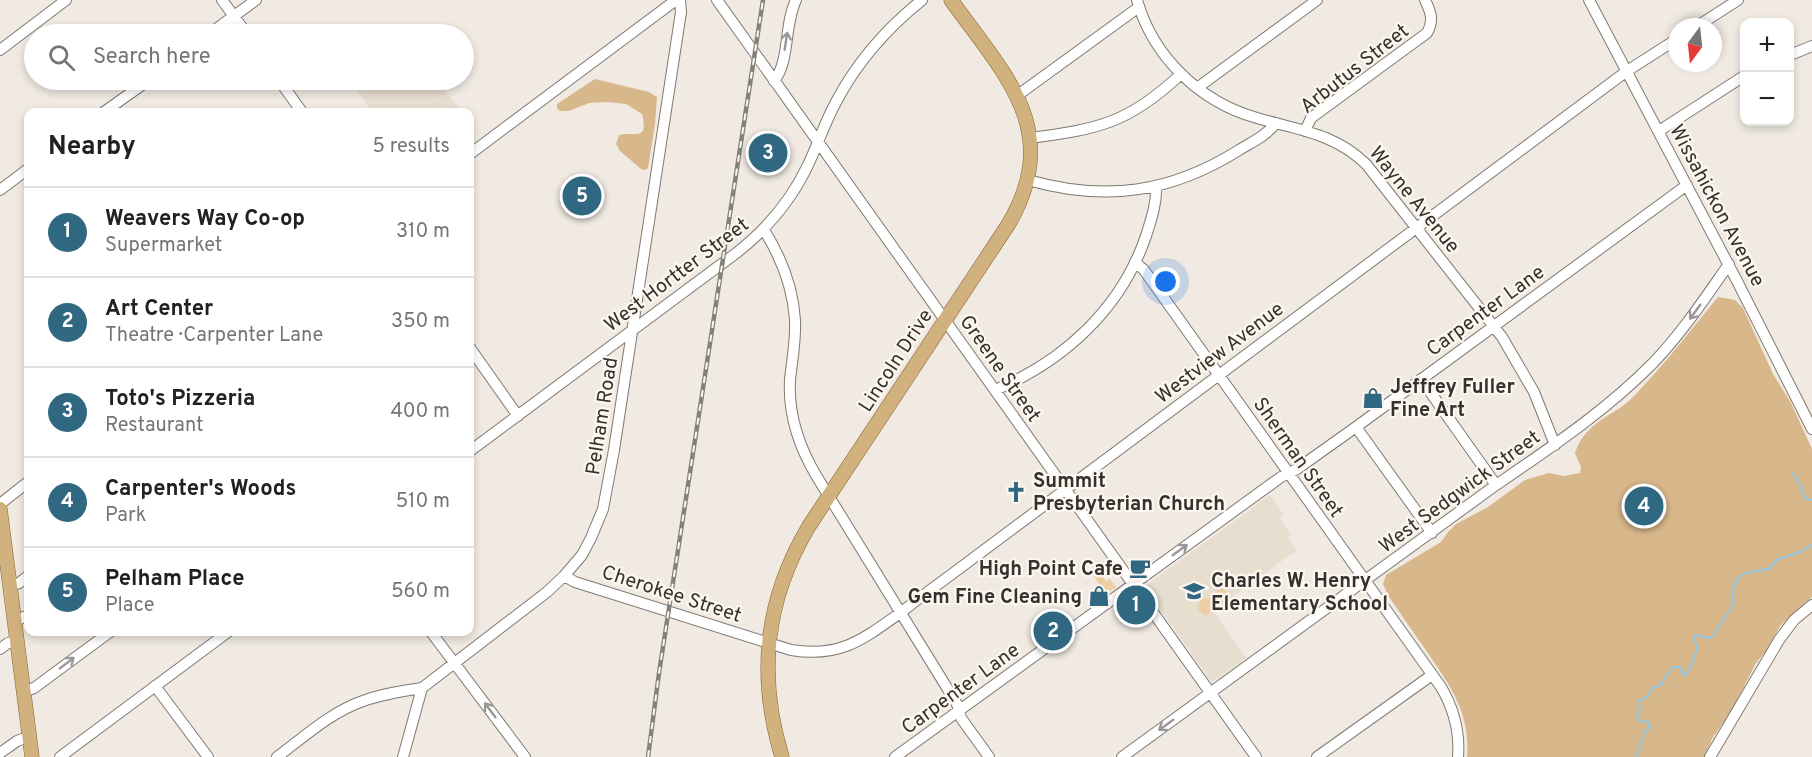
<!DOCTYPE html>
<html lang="en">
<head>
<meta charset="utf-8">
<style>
	:root { --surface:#fff; --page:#f2f2f2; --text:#202124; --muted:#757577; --line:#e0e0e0; --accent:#306882 }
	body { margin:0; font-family:Overpass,sans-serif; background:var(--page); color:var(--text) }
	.controls { position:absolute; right:18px; top:18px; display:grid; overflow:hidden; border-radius:12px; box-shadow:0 3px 9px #0003 }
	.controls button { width:54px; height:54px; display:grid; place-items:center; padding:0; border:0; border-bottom:2px solid var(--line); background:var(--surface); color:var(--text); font:30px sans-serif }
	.compass { position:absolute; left:1668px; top:18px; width:54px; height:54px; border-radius:50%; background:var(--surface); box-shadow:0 3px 9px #0003; rotate:195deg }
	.you { position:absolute; left:1166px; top:282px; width:21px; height:21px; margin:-15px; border:4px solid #fff; border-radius:50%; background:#1a73e8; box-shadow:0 0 0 9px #1a73e833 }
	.badge { display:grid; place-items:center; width:39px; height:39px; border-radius:50%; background:var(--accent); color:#fff; font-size:20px; font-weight:700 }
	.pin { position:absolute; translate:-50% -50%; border:3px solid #fff; box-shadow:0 2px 6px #0006 }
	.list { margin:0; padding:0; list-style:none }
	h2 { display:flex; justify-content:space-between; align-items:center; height:78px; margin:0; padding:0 24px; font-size:26px }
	h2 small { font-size:20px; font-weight:400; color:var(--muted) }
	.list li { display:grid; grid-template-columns:39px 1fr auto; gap:18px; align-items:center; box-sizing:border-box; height:90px; padding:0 24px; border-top:2px solid var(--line) }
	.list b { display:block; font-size:22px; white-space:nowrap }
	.list p { margin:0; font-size:20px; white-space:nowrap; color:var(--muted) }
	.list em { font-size:20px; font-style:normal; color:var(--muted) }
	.icon { flex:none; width:33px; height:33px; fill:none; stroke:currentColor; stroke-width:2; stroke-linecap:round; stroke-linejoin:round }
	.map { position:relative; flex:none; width:1812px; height:757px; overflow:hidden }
	.search { position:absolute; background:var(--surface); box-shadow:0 3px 9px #0003; left:24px; top:24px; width:450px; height:66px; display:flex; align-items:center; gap:15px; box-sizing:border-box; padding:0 21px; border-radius:33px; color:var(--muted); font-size:22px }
	.panel { position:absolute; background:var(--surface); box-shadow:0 3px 9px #0003; left:24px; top:108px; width:450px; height:528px; border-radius:12px }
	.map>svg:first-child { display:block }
	.built { fill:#e8ded0 }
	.green { fill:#edcda3 }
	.forest { fill:#d8b78a }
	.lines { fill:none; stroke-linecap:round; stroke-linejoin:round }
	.stream { stroke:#92c9e6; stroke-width:2 }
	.minor-casing { stroke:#7f7972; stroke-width:12 }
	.major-casing { stroke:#87632b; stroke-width:15 }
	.minor { stroke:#fff; stroke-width:10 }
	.major { stroke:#d1b27f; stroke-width:14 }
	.rail-casing { stroke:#84817b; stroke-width:4.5 }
	.rail { stroke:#fdf7ef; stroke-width:2; stroke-dasharray:7; stroke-linecap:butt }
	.oneway { stroke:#9a9897 }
	.labels { text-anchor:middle; stroke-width:4.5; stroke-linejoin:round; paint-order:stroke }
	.street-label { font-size:20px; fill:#34322f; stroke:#fdf7ef }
	.poi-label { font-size:20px; font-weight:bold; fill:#34322f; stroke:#fdf7ef; text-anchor:start }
</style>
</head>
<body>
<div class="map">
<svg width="1812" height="757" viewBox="0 0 1812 757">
	<rect width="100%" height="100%" fill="#f0eae2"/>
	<path class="built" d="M 349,80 L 437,80 L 462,112 L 378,112 L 375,108 L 371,110 Z
		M 1270,495 L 1284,515 L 1280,518 L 1291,534 L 1287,537 L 1297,550 L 1213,611 L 1246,658 L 1212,682 L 1144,587 Z"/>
	<path class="green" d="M 1101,565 L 1103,568 L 1100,573 L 1106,581 L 1110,579 L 1116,587 L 1106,594 L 1091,572 Z
		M 1221,588 L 1223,589 L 1224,589 L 1229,595 L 1227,596 L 1229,598 L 1205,616 L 1197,608 L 1201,599 L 1212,597 L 1212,595 Z"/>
	<path class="forest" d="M 595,79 L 649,92 L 657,97 L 655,124 L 648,168 L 645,170 L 641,169 L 620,151 L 616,144 L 619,135 C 635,131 649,142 642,114 L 626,104 L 608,102 L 589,103 L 569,111 L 560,111 L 557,108 L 557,104 Z
		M 1718,297 L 1735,300 L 1743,308 L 1773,374 L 1791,403 L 1812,449 L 1812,597 L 1780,626 L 1767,650 L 1756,663 L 1731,712 L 1713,737 L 1704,757 L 1467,757 C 1470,718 1455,693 1434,662 C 1419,640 1404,619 1389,597 L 1383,584 L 1386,575 L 1441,542 L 1448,532 L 1456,524 L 1488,507 L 1525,480 L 1549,473 L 1564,476 L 1580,473 L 1581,467 L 1575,453 C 1586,420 1614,417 1634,396 C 1664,365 1690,331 1718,297 Z"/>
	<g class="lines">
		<path class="stream" d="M 1793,473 L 1800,484 L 1805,498 L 1812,500
			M 1636,757 L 1644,734 L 1650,726 L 1648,722 L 1639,721 L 1636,717 L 1640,711 L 1639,701 L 1647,697 L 1652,688 L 1661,685 L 1670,670 L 1674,667 L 1680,667 L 1683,675 L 1686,674 C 1690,667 1696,659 1696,650 C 1697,645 1694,640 1695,635 L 1710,638 L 1712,637 C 1718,626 1729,615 1733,603 C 1734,599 1732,594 1733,589 C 1736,571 1755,571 1769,569 L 1778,559 L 1798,553 L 1812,545"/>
		<defs>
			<path id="minor" d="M 222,0 L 247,34
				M 717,0 L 1256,757
				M 1137,0 C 1153,57 1200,102 1257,118 C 1298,130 1334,133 1366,164 L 1502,337 L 1534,392 L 1555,445
				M 1589,0 L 1736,279 L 1812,429
				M 1696,27 L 1738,0
				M 209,34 L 256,0
				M 0,50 L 66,0
				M 1790,55 L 1812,46
				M 279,80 L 302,112
				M 774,81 C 790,62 784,24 796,0
				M 1197,88 L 1317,0
				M 1018,95 L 1139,7
				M 104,112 L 149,80
				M 1305,131 L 1311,118 L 1427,33 C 1434,21 1431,12 1425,0
				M 1659,131 L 1744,76
				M 1030,138 C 1099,129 1129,123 1181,74
				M 470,154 L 676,0
				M 1028,180 C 1105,202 1171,193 1239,150 C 1252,142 1266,136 1276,123
				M 0,190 L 28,169
				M 764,230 C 781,257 793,288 795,320 C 796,341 792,360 790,380 C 788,415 799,447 817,477 L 957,704 L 961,718 L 989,757
				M 1135,262 L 1144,270 L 1441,687 C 1454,709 1460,731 1458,757
				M 470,348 L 518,416
				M 1421,379 L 1496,485
				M 995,390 C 1064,361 1121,309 1146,236 C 1151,220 1157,203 1156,186
				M 1356,427 L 1432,533
				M 470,451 L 735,254 C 766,230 791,201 808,165 C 818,144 825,122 836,102 C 857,62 887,28 922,0
				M 0,504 L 28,482
				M 564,576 L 575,582 L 791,650 C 840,658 862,640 900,613 C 917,600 934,587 952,574 L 1627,71 L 1677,39
				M 10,586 L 19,583 L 28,576
				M 14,622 L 28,615
				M 431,632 L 525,757
				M 0,649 L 8,643 L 17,641
				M 155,686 L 208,757
				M 23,692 L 34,688 L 110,632
				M 0,753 L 17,741 L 30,736
				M 60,757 L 228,632
				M 277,757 C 304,737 331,712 363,701 C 382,694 402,691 422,688
				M 403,757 L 422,688 L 547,592 L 564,576 L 582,555 L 591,538 L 603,509 L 614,450 L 681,12 L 680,0
				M 895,757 L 1281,477 L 1297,469 L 1356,427 L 1687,185
				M 1122,757 L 1496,485 C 1550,448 1607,410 1653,363 C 1682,333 1705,298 1729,264
				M 1317,757 L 1432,675
				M 1710,757 L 1779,640 L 1794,620 L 1812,605"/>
			<path id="major" d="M 0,509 L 32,757
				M 782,757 C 757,675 765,600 809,526 L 1008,225 C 1064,131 1005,75 951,0"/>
		</defs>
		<use href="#minor" class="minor-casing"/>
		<use href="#major" class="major-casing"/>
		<use href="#minor" class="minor"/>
		<use href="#major" class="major"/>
		<defs>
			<path id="rail" d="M 648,757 L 659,673 L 763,0"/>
		</defs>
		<use href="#rail" class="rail-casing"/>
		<use href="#rail" class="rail"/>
	</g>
	<defs><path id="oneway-shaft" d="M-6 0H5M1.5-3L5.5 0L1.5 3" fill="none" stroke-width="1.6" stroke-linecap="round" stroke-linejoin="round" transform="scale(1.5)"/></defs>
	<g class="oneway">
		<use href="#oneway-shaft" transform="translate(786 41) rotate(-81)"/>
		<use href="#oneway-shaft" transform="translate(1695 312) rotate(126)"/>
		<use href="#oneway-shaft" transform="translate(1180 550) rotate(-36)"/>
		<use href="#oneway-shaft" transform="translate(67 663) rotate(-37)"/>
		<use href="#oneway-shaft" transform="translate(490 710) rotate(-127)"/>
		<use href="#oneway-shaft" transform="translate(1166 725) rotate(144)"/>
	</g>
	<defs>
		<symbol id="shop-bare" viewBox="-9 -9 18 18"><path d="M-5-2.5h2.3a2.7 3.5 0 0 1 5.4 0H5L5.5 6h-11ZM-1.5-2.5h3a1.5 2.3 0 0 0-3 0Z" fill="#306882" stroke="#fdf7ef" stroke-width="2.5" paint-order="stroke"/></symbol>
		<symbol id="church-bare" viewBox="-9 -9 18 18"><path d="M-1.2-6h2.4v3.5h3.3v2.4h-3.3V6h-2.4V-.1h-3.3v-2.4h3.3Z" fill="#306882" stroke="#fdf7ef" stroke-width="2.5" paint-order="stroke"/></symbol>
		<symbol id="cafe-bare" viewBox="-9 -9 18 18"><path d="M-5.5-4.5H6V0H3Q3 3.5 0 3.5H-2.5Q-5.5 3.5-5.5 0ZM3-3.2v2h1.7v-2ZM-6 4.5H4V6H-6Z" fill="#306882" stroke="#fdf7ef" stroke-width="2.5" paint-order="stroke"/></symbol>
		<symbol id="school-bare" viewBox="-9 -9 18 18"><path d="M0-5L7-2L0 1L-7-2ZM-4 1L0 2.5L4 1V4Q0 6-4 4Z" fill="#306882" stroke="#fdf7ef" stroke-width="2.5" paint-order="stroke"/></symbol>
	</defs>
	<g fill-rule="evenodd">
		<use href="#shop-bare" x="1358" y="383" width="30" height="30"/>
		<use href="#church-bare" x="1001" y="477" width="30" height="30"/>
		<use href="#cafe-bare" x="1125" y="553" width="30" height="30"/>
		<use href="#school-bare" x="1179" y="576" width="30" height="30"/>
		<use href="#shop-bare" x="1084" y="581" width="30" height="30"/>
	</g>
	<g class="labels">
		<g class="street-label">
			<text transform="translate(1354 68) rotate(-38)" y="7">Arbutus Street</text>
			<text transform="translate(1415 199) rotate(51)" y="7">Wayne Avenue</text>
			<text transform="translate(1718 205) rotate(62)" y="7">Wissahickon Avenue</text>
			<text transform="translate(676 274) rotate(-37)" y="7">West Hortter Street</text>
			<text transform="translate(1485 310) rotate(-36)" y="7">Carpenter Lane</text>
			<text transform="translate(1219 352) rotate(-37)" y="7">Westview Avenue</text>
			<text transform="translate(895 360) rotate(-57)" y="7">Lincoln Drive</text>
			<text transform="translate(1001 368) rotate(55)" y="7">Greene Street</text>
			<text transform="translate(601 416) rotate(-81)" y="7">Pelham Road</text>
			<text transform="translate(1299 457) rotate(55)" y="7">Sherman Street</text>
			<text transform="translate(1459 491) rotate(-36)" y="7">West Sedgwick Street</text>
			<text transform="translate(672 593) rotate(18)" y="7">Cherokee Street</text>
			<text transform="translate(960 688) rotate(-36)" y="7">Carpenter Lane</text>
		</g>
		<g class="poi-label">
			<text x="1390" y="393">Jeffrey Fuller<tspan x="1390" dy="23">Fine Art</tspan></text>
			<text x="1033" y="487">Summit<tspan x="1033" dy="23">Presbyterian Church</tspan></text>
			<text x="1123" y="575" text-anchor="end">High Point Cafe</text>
			<text x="1211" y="587">Charles W. Henry<tspan x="1211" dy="23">Elementary School</tspan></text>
			<text x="1082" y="603" text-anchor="end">Gem Fine Cleaning</text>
		</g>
	</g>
</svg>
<div class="controls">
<button>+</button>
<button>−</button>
</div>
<svg class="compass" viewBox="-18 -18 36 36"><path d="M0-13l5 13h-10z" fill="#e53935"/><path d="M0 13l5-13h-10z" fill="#757577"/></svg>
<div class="you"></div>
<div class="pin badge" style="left:1136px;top:605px">1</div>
<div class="pin badge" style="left:1053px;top:631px">2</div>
<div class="pin badge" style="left:768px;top:153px">3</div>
<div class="pin badge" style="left:1644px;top:506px">4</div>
<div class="pin badge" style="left:582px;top:196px">5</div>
<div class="search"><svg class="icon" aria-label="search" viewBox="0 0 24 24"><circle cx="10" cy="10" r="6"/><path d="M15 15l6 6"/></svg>Search here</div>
<section class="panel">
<h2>Nearby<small>5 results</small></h2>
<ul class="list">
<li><span class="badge">1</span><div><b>Weavers Way Co‑op</b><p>Supermarket</p></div><em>310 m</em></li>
<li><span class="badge">2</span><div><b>Art Center</b><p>Theatre · Carpenter Lane</p></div><em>350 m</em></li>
<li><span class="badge">3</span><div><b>Toto's Pizzeria</b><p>Restaurant</p></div><em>400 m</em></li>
<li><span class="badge">4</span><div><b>Carpenter's Woods</b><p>Park</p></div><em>510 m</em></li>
<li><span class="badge">5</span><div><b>Pelham Place</b><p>Place</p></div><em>560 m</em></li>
</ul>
</section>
</div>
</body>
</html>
